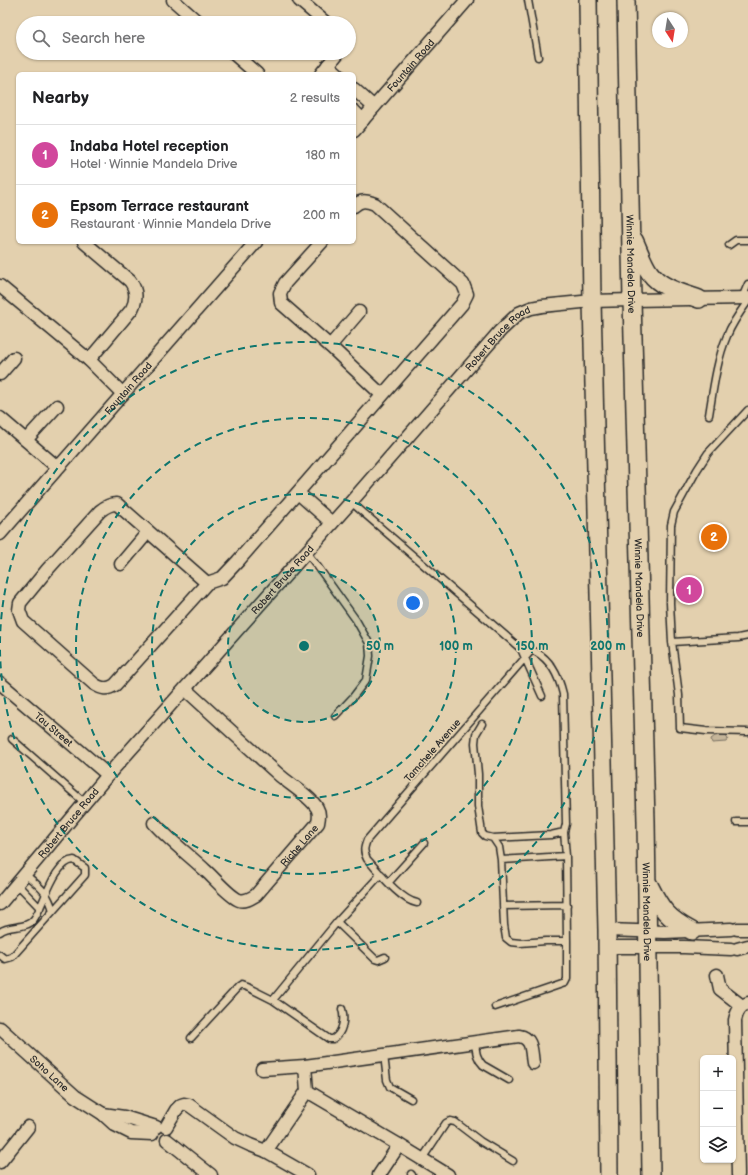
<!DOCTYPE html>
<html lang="en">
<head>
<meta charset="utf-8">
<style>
	:root { --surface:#fff; --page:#f2f2f2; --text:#202124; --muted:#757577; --line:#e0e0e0; --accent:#2b2b2b }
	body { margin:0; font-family:"Balsamiq Sans",sans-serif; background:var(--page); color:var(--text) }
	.controls { position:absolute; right:12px; bottom:12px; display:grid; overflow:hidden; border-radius:6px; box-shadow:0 1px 3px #0004 }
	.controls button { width:36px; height:36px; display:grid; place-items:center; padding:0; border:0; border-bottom:1px solid var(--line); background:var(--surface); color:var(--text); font:20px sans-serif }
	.compass { position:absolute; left:652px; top:12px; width:36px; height:36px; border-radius:50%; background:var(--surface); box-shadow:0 1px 3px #0004; rotate:168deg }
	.you { position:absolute; left:413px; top:603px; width:14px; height:14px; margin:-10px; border:3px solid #fff; border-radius:50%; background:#1a73e8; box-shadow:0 0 0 6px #1a73e833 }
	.badge { display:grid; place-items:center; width:26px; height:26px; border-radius:50%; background:var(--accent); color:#fff; font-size:13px; font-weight:700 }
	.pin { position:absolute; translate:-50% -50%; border:2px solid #fff; box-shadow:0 1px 4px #0006 }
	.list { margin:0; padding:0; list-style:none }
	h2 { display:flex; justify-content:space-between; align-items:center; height:52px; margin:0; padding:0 16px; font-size:17px }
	h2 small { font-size:13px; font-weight:400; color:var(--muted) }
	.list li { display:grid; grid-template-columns:26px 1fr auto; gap:12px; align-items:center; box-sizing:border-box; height:60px; padding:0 16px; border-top:1px solid var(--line) }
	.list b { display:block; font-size:15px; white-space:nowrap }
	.list p { margin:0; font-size:13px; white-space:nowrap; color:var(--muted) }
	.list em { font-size:13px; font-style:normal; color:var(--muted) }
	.icon { flex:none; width:22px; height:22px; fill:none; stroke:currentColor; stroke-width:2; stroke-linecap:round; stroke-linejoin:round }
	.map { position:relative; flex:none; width:748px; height:1175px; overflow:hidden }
	.search { position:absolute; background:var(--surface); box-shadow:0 1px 3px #0004; left:16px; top:16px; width:340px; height:44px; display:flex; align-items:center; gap:10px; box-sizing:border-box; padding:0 14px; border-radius:22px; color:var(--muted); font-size:15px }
	.panel { position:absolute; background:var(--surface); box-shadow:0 1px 3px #0004; left:16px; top:72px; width:340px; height:172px; border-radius:6px }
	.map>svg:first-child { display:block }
	.green { fill:#c5b599; stroke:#787062 }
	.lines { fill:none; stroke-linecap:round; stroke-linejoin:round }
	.lane-casing { stroke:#2b2b2b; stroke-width:9 }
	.street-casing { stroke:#2b2b2b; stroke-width:15 }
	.secondary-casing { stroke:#2b2b2b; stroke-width:20 }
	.lane { stroke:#e3d0ae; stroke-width:6 }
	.street { stroke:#e3d0ae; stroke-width:12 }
	.secondary { stroke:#e3d0ae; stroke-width:17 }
	.ring { fill:none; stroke:#0f766e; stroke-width:2; stroke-dasharray:7 5 }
	.labels { text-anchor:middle; stroke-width:3.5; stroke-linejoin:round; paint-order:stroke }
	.street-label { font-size:10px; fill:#2b2b2b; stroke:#e3d0ae }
	.centre { fill:#0f766e; stroke:#e3d0ae; stroke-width:2 }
	.ring-label { font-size:12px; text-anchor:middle; font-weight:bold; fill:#0f766e; stroke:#e3d0ae; stroke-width:3.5; stroke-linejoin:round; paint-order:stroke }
</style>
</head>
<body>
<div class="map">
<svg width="748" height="1175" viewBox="0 0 748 1175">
	<rect width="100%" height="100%" fill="#e3d0ae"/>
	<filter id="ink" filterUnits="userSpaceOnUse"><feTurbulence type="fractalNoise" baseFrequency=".025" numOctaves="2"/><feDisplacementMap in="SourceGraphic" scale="8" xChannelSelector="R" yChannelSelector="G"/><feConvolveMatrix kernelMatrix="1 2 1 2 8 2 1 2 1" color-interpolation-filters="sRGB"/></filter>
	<g filter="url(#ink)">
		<path class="green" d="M 720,735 L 725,735 L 728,739 L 726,742 L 712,743 L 711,739 L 715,736 Z"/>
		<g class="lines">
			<defs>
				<path id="lane" d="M 528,0 L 538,57
					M 729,245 L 736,240 L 748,240
					M 742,298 L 748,284
					M 748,410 L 708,453 L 697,470 L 674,512 L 671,525 L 670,603 L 672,642 L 679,695 L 680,728 L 706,731 L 748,732
					M 709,415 C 713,390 717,359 727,336 C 732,323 740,312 748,301
					M 351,502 L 521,649 L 542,696
					M 306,552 L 318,567 L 356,620 L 369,643 L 370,656 L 366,680 L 353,697 L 335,716
					M 672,642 L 738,638 L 748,636
					M 482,724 L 476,734 L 475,743 L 478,774 L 478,806 L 482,833 L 485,836 L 493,838 L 551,835 L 564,832 L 566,824 L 563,694 C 559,677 552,661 536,652 C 532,650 525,650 521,649
					M 12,739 L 85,803
					M 736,822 L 748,822
					M 493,838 L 499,847 L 501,860 L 566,856 L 564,832
					M 501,860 L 504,925 L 506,938 L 511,942 L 520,943 L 546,941 L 567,941 L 566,856
					M 25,874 C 39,886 49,893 53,911
					M 389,882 L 424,843
					M 17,884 L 40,908
					M 417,903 C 400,900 379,872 367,859 C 363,851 364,848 367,840 L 531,651
					M 503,906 L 567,905
					M 337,922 L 375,959 L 378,960 L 385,957
					M 0,932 C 10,924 26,930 34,919 C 44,905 54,861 74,860 L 85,868 L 85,875 L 12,957 L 5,959 L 0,955
					M 273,1000 L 337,922 L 381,874
					M 495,1007 L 565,983 L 567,979 L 567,941
					M 191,1038 L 238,987 L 241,985 L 249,988 L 273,1000 L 329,1039 L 333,1039 C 343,1033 345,1019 342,1009
					M 475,1042 C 476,1051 476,1058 483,1065 L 509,1080
					M 384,1055 L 387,1080 L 390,1087 L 411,1099
					M 422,1159 L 446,1123 L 450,1121 L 455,1122 L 480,1141 L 513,1161
					M 411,1174 L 412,1175"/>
				<g id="street">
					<path d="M 173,0 L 199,23"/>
					<path d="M 299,0 L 326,23"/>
					<path d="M 233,53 L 257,74"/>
					<path d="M 328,65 L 338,74"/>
					<path d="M 321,74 L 338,53"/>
					<path d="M 354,89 L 374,107"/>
					<path d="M 354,111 L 363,120"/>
					<path id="s1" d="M 354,130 L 467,0"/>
					<path d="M 84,242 L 130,281 C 137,290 137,299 132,309 L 89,360"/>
					<path d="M 322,242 L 285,283 L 280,293 L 281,303 L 330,346 L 382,395"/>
					<path d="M 0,286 L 89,360 L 123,394"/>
					<path d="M 330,346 L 359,312"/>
					<path d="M 0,374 L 14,358"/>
					<path d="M 0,418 L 57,467"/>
					<path d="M 26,440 L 57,406"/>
					<path d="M 298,493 L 332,523"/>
					<path id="s2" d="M 0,534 L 256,242"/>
					<path d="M 121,564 L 148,532"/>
					<path d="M 207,583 L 117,504 C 110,504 106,506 100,511 L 47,570 L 20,603 L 19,610 L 23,621 L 94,684 C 102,689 107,690 115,685 L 207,583 L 222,578 L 238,561 L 462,304 L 467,294 L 463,284 L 375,204 C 367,201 361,199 354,206"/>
					<path id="s3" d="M 0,683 L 108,775"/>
					<path id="s4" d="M 154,823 C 170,841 189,855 206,871 C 214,878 230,897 239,900 C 245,902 251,898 256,895 L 318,823 C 319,818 320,813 317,808 C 310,796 289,784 278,774 C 247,746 216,717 185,689"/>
					<path id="s5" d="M 0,904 L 108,775 L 351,502 L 500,331 L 519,313 L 531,308 L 542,306 L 592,301 L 632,300 L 748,298"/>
					<path d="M 737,929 L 748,929"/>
					<path d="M 607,930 L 665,932 L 731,929"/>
					<path d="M 607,947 L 684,947 L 731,949"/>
					<path d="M 737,949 L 748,946"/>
					<path d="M 717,975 L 720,989 L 742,1006"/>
					<path id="s6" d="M 0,1028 L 75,1096 L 103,1114 L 115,1125 L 131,1133 L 152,1134"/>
					<path d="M 262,1069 L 305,1066 L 519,1036 C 533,1038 531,1052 533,1063"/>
					<path d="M 307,1091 L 399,1145 L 448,1175"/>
					<path d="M 103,1114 L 124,1117 L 156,1127"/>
					<path d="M 166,1127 L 176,1110 L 181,1105 L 184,1104 L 189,1105 L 235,1138 L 250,1145 L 266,1151 L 308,1175"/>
					<path d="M 167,1140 L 211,1175"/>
					<path d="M 266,1151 L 307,1091 L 305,1066"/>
					<path d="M 0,1162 L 28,1127"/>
					<path d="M 379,1175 L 399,1145"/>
					<path d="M 738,1175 L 735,1020 C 737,1011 740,1006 748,1003"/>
				</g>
				<g id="secondary">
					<path d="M 588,0 L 592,301 L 607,930 L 609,1175"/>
					<path id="s7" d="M 626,0 L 632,300 L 646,821 L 651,1175"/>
					<path d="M 634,240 C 639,250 643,264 650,273 C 661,288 682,293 699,299"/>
					<path d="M 649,885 C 661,909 667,918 692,931"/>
				</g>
			</defs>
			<use href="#lane" class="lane-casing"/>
			<use href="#street" class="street-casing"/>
			<use href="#secondary" class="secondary-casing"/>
			<use href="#lane" class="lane"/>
			<use href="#street" class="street"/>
			<use href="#secondary" class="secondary"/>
		</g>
	</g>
	<circle cx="304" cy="646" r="76" fill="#0f766e" fill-opacity=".12"/>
	<g class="ring">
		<circle cx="304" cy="646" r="76"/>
		<circle cx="304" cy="646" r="152"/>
		<circle cx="304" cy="646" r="228"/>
		<path d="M0 643A304 304 0 1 1 0 649"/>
	</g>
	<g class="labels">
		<g class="street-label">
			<text dy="4" stroke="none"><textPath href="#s1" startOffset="86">Fountain Road</textPath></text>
			<text dy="4" stroke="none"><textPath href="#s7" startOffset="264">Winnie Mandela Drive</textPath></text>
			<text dy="4" stroke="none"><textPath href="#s5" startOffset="754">Robert Bruce Road</textPath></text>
			<text dy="4" stroke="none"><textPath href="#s2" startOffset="194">Fountain Road</textPath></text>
			<text dy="4" stroke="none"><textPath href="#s5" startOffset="430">Robert Bruce Road</textPath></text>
			<text dy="4" stroke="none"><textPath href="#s7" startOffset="588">Winnie Mandela Drive</textPath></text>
			<text dy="4" stroke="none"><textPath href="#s3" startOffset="71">Tau Street</textPath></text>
			<text transform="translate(432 750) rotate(-49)" y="4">Tamchele Avenue</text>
			<text dy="4" stroke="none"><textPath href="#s5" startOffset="106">Robert Bruce Road</textPath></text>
			<text dy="4" stroke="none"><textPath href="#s4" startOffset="199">Riche Lane</textPath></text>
			<text dy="4" stroke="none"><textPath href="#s7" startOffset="912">Winnie Mandela Drive</textPath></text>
			<text dy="4" stroke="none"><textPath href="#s6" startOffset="67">Soho Lane</textPath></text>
		</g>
	</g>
	<circle cx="304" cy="646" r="6" class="centre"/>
	<g class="ring-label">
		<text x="380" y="650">50 m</text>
		<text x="456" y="650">100 m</text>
		<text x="532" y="650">150 m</text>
		<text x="608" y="650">200 m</text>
	</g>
</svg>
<div class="controls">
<button>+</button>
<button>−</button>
<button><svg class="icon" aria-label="layers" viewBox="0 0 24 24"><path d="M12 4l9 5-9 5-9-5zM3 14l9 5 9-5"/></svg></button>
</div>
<svg class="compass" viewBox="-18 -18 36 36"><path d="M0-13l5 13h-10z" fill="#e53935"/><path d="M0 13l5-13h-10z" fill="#757577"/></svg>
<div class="you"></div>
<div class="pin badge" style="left:689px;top:590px;background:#d1479c">1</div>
<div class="pin badge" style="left:714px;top:537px;background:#e8710a">2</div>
<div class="search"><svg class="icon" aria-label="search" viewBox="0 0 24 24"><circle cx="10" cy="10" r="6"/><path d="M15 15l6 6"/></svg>Search here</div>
<section class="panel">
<h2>Nearby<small>2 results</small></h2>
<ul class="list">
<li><span class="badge" style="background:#d1479c">1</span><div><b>Indaba Hotel reception</b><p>Hotel · Winnie Mandela Drive</p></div><em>180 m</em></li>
<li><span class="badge" style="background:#e8710a">2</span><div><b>Epsom Terrace restaurant</b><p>Restaurant · Winnie Mandela Drive</p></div><em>200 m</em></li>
</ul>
</section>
</div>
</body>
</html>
